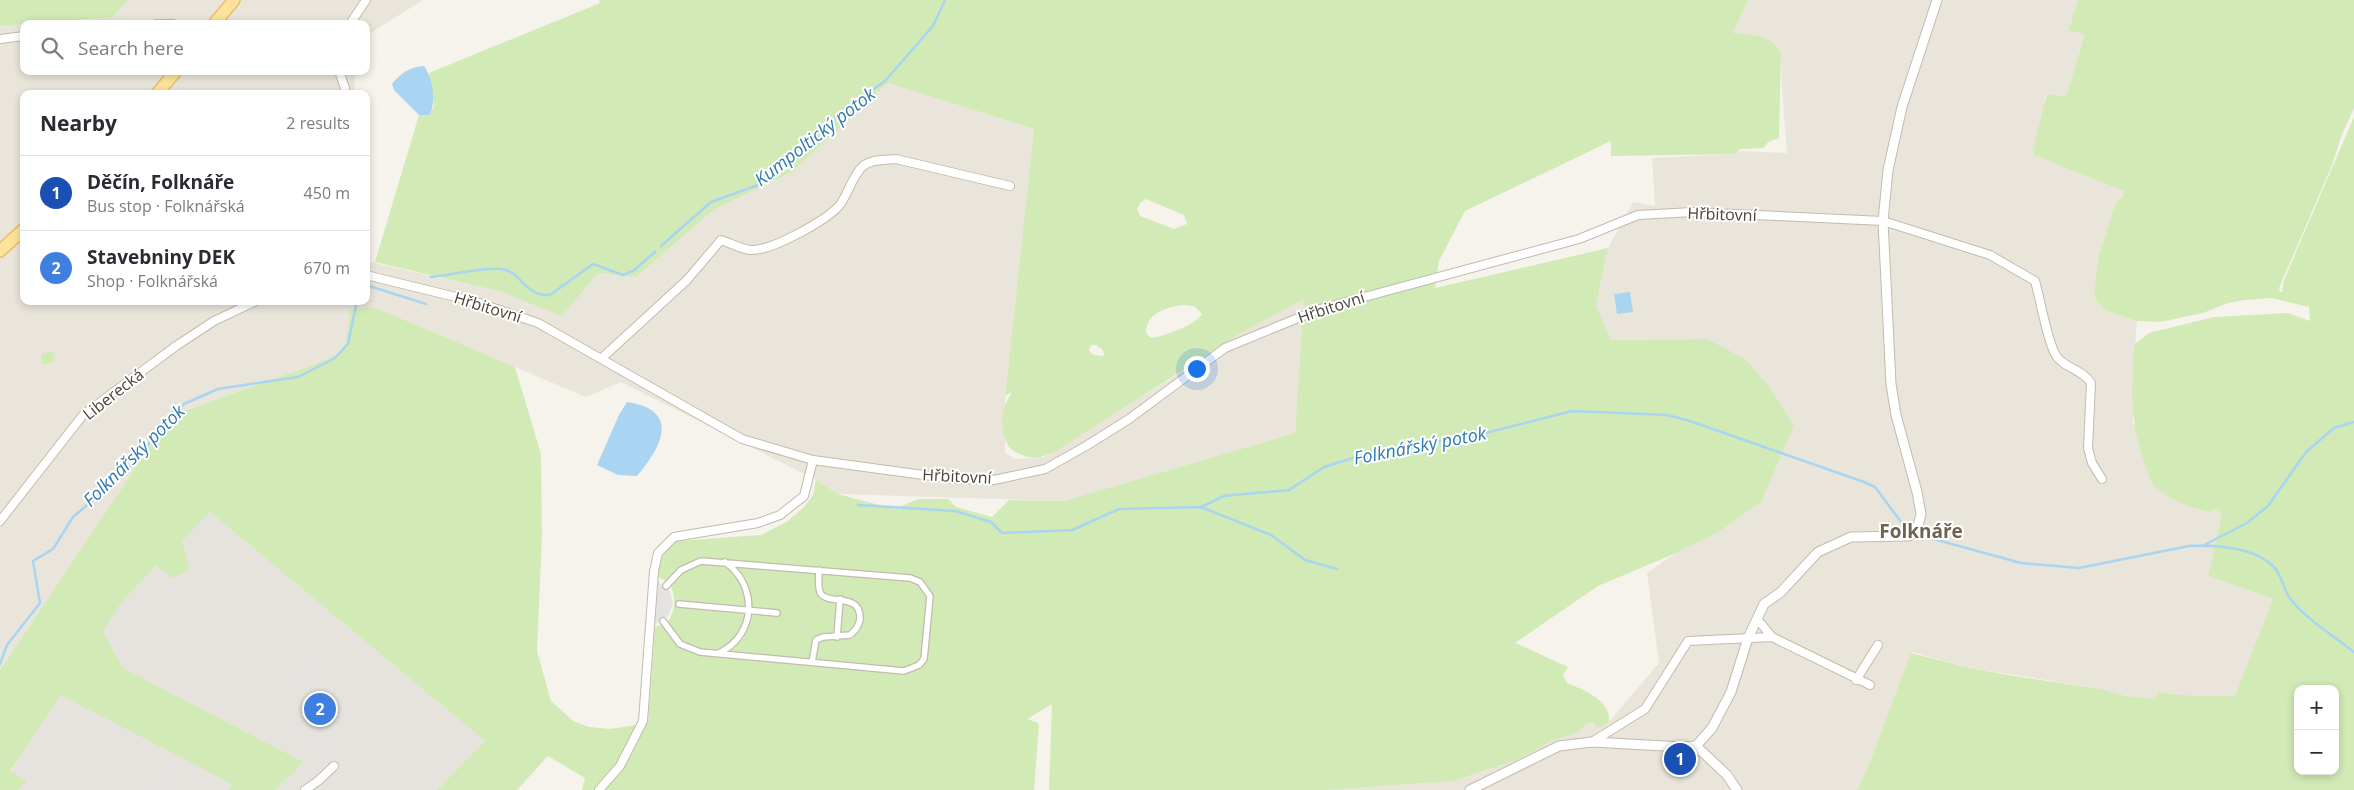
<!DOCTYPE html>
<html lang="en">
<head>
<meta charset="utf-8">
<style>
	:root { --surface:#fff; --page:#f2f2f3; --text:#2b2b33; --muted:#7c7c81; --line:#e1e1e2; --accent:#0f766e }
	body { margin:0; font-family:"Open Sans",sans-serif; background:var(--page); color:var(--text) }
	.controls { position:absolute; right:15px; bottom:15px; display:grid; overflow:hidden; border-radius:10px; box-shadow:0 2px 8px #0003 }
	.controls button { width:45px; height:45px; display:grid; place-items:center; padding:0; border:0; border-bottom:1px solid var(--line); background:var(--surface); color:var(--text); font:25px sans-serif }
	.you { position:absolute; left:1196px; top:368px; width:18px; height:18px; margin:-12px; border:4px solid #fff; border-radius:50%; background:#1a73e8; box-shadow:0 0 0 8px #1a73e833 }
	.badge { display:grid; place-items:center; width:32px; height:32px; border-radius:50%; background:var(--accent); color:#fff; font-size:16px; font-weight:700 }
	.pin { position:absolute; translate:-50% -50%; border:2px solid #fff; box-shadow:0 1px 5px #0006 }
	.list { margin:0; padding:0; list-style:none }
	h2 { display:flex; justify-content:space-between; align-items:center; height:65px; margin:0; padding:0 20px; font-size:21px }
	h2 small { font-size:16px; font-weight:400; color:var(--muted) }
	.list li { display:grid; grid-template-columns:32px 1fr auto; gap:15px; align-items:center; box-sizing:border-box; height:75px; padding:0 20px; border-top:1px solid var(--line) }
	.list b { display:block; font-size:19px; white-space:nowrap }
	.list p { margin:0; font-size:16px; white-space:nowrap; color:var(--muted) }
	.list em { font-size:16px; font-style:normal; color:var(--muted) }
	.icon { flex:none; width:28px; height:28px; fill:none; stroke:currentColor; stroke-width:2; stroke-linecap:round; stroke-linejoin:round }
	.map { position:relative; flex:none; width:2354px; height:790px; overflow:hidden }
	.search { position:absolute; background:var(--surface); box-shadow:0 2px 8px #0003; left:20px; top:20px; width:350px; height:55px; display:flex; align-items:center; gap:12px; box-sizing:border-box; padding:0 18px; border-radius:10px; color:var(--muted); font-size:19px }
	.panel { position:absolute; background:var(--surface); box-shadow:0 2px 8px #0003; left:20px; top:90px; width:350px; height:215px; border-radius:10px }
	.map>svg:first-child { display:block }
	.residential { fill:#eae5da }
	.industrial { fill:#e6e2dd }
	.green { fill:#d2eab5; fill-rule:evenodd }
	.parking { fill:#e5e3e0 }
	.water { fill:#a9d4f2 }
	.lines { fill:none; stroke-linecap:round; stroke-linejoin:round }
	.stream { stroke:#a9d4f2; stroke-width:2.5 }
	.pedestrian-casing { stroke:#c2bbae; stroke-width:8 }
	.minor-casing { stroke:#c2bbae; stroke-width:10 }
	.tertiary-casing { stroke:#c2bbae; stroke-width:11 }
	.primary-casing { stroke:#e6c16a; stroke-width:14 }
	.pedestrian { stroke:#fff; stroke-width:5.5 }
	.minor { stroke:#fff; stroke-width:8 }
	.tertiary { stroke:#fff; stroke-width:9 }
	.primary { stroke:#ffe39c; stroke-width:11 }
	.labels { text-anchor:middle; stroke-width:4; stroke-linejoin:round; paint-order:stroke }
	.street-label { font-size:16px; fill:#4b4439; stroke:#fff }
	.water-label { font-size:18px; font-style:italic; fill:#2e7ab2; stroke:#fff }
	.quarter-label { font-size:19px; font-weight:bold; fill:#6e6250; stroke:#fff }
</style>
</head>
<body>
<div class="map">
<svg width="2354" height="790" viewBox="0 0 2354 790">
	<rect width="100%" height="100%" fill="#f6f3ec"/>
	<path class="residential" d="M 128,0 L 423,0 L 366,36 L 366,24 L 33,24 L 113,17 Z
		M 1748,0 L 2078,0 L 2068,31 L 2082,33 L 2084,35 L 2066,97 L 2048,94 L 2045,97 L 2045,110 L 2033,150 L 2034,154 L 2124,191 L 2123,195 L 2115,204 L 2098,259 L 2094,294 L 2096,300 L 2106,311 L 2137,321 L 2133,373 L 2133,424 L 2198,510 L 2208,512 L 2213,509 L 2222,513 L 2208,576 L 2273,599 L 2236,696 L 2176,695 L 2159,692 L 2154,699 L 2126,696 L 2101,689 L 1966,667 L 1912,652 L 1870,762 L 1857,790 L 1325,790 L 1453,781 L 1520,759 L 1551,741 L 1577,733 L 1587,723 L 1607,724 L 1659,663 L 1647,573 L 1676,553 L 1717,533 L 1761,502 L 1707,339 L 1611,340 L 1596,305 L 1608,248 L 1633,202 L 1655,206 L 1652,158 L 1734,154 L 1742,151 L 1787,153 L 1782,89 L 1781,53 L 1779,48 L 1768,39 L 1733,33 Z
		M 24,24 L 24,71 L 355,71 L 355,79 L 353,94 L 24,94 L 24,301 L 366,301 L 366,261 L 502,292 L 562,315 L 598,273 L 636,277 L 715,209 L 792,172 L 888,83 L 1034,129 L 1005,396 L 1005,453 L 1016,459 L 1044,457 L 1191,366 L 1241,333 L 1305,298 L 1295,433 L 1064,501 L 838,494 L 816,480 L 621,382 L 586,397 L 374,307 L 350,310 L 346,343 L 337,354 L 313,365 L 170,416 L 0,670 L 0,26 Z"/>
	<path class="industrial" d="M 210,512 L 485,741 L 437,790 L 275,790 L 304,762 L 123,668 L 103,631 L 121,603 L 156,565 Z
		M 61,694 L 233,784 L 228,790 L 18,790 L 26,781 L 10,772 Z"/>
	<path class="green" d="M 0,0 L 128,0 L 113,17 L 0,26 Z
		M 599,0 L 1748,0 L 1733,33 C 1752,35 1772,34 1781,53 L 1779,138 L 1768,142 L 1764,148 L 1740,149 L 1735,154 L 1611,156 L 1611,141 L 1465,211 L 1439,261 L 1435,288 L 1608,248 L 1596,305 L 1611,340 L 1707,339 L 1745,359 L 1770,388 L 1794,426 L 1761,502 L 1717,533 L 1676,553 L 1598,586 L 1515,643 L 1568,667 L 1563,675 L 1567,683 C 1584,690 1611,700 1609,722 L 1600,727 L 1596,727 L 1594,723 L 1587,723 L 1577,733 L 1551,741 L 1520,759 L 1453,781 L 1325,790 L 1049,790 L 1052,704 L 1027,719 L 1036,722 L 1039,725 L 1034,790 L 582,790 L 585,778 L 548,756 L 517,790 L 437,790 L 485,741 L 210,512 L 182,541 L 190,570 L 172,578 L 156,565 L 121,603 L 103,631 L 123,668 L 304,762 L 275,790 L 228,790 L 232,784 L 61,695 L 10,771 L 27,781 L 18,790 L 0,790 L 0,670 L 170,416 L 313,365 L 337,354 L 346,343 L 350,310 L 374,307 L 515,367 L 541,454 L 542,537 L 537,651 L 551,701 L 573,721 L 589,727 L 610,729 L 648,723 L 655,627 L 668,623 C 676,605 676,602 670,583 L 658,577 C 659,561 663,550 677,541 L 761,535 L 788,521 L 805,506 L 813,495 L 816,480 L 838,494 L 894,509 L 919,499 L 948,499 L 956,507 L 992,517 L 1009,500 L 1064,501 L 1295,433 L 1304,299 L 1241,333 L 1056,451 C 1041,458 1034,460 1019,454 C 1002,448 999,422 1005,406 C 1006,401 1010,397 1012,392 L 1005,396 L 1034,129 L 888,83 L 792,172 L 715,209 L 636,277 L 598,273 L 562,316 L 502,292 L 375,262 L 419,115 L 430,115 L 434,106 L 429,73 L 600,3 ZM 1146,199 L 1184,215 L 1187,224 L 1174,229 L 1140,216 L 1137,209 L 1140,203 ZM 1183,305 L 1194,306 L 1202,314 C 1198,324 1163,337 1151,338 L 1146,333 C 1146,313 1165,308 1183,305 ZM 1091,345 L 1096,345 L 1103,350 L 1104,356 L 1093,355 L 1089,350 Z
		M 2078,0 L 2354,0 L 2354,108 L 2341,137 L 2332,165 L 2279,288 L 2280,292 L 2282,292 L 2284,280 L 2354,117 L 2354,790 L 1857,790 L 1870,762 L 1911,653 L 1966,667 L 2014,676 L 2101,689 L 2126,696 L 2154,699 L 2159,692 L 2176,695 L 2235,696 L 2273,599 L 2208,576 L 2222,513 L 2213,509 L 2209,512 C 2193,509 2165,498 2154,485 C 2149,479 2147,469 2144,461 C 2129,421 2132,390 2134,348 L 2135,344 L 2149,333 L 2214,317 L 2288,313 L 2310,321 L 2309,307 L 2271,298 L 2245,300 L 2228,303 L 2203,313 L 2160,322 L 2137,321 L 2106,311 L 2096,300 L 2094,294 L 2098,259 L 2115,204 L 2123,196 L 2124,191 L 2034,155 L 2033,150 L 2047,94 L 2066,97 L 2084,36 L 2082,33 L 2068,31 ZM 2298,689 L 2335,689 L 2335,771 L 2298,771 Z
		M 51,351 L 55,355 L 54,361 L 44,365 L 41,363 L 41,354 Z"/>
	<path class="parking" d="M 657,581 L 670,591 L 673,603 L 668,616 L 654,625 Z
		M 312,652 L 319,658 L 320,664 L 296,691 L 291,686 L 290,679 Z
		M 354,696 L 359,700 L 319,750 L 292,729 L 296,723 L 319,741 Z
		M 169,763 L 179,770 L 165,790 L 150,790 Z"/>
	<path class="water" d="M 424,66 C 433,78 436,101 430,115 L 419,115 L 394,90 L 392,84 C 401,73 409,67 424,66 Z
		M 1630,292 L 1633,312 L 1617,314 L 1614,294 Z
		M 627,402 C 681,410 662,447 637,476 L 618,475 L 597,465 L 619,415 Z"/>
	<g class="lines">
		<path class="stream" d="M 661,246 L 711,202 L 758,185 L 826,124 L 885,81 L 933,26 L 945,0
			M 431,277 C 449,275 485,267 501,269 C 522,271 524,297 550,295 L 593,264 L 623,275 L 633,271 L 655,252
			M 366,285 L 426,304
			M 858,505 L 955,511 L 991,522 L 1002,533 L 1072,530 L 1119,509 L 1201,507 L 1224,496 L 1289,490 L 1324,467 L 1381,449 L 1466,438 L 1572,411 L 1667,415 L 1690,421 L 1864,482 L 1875,487 L 1907,530
			M 1201,507 L 1271,535 L 1305,560 L 1337,569
			M 1919,535 L 2021,563 L 2079,568 L 2189,546 C 2215,545 2253,547 2273,566 C 2281,573 2283,588 2289,597 C 2305,619 2333,635 2354,652
			M 2204,545 L 2247,523 L 2268,506 L 2306,452 L 2334,428 L 2354,422
			M 0,664 L 7,645 L 40,603 L 33,561 L 53,549 L 73,517 L 113,483 L 140,456 L 170,415 L 184,404 L 218,389 L 298,377 L 335,358 L 348,344 L 357,301"/>
		<defs>
			<path id="pedestrian" d="M 679,604 L 777,613
				M 663,621 L 680,644 L 700,652 L 904,671 L 919,665 L 924,659 L 930,596 L 920,582 L 910,578 L 701,561 L 681,570 L 666,586
				M 837,637 L 840,599
				M 719,653 C 757,635 758,585 725,562
				M 812,662 L 816,640 L 823,637 L 850,635 C 855,631 859,626 860,619 C 861,592 829,605 821,594 C 817,587 819,578 819,570"/>
			<path id="minor" d="M 156,24 L 173,24
				M 350,24 L 366,0
				M 0,39 L 24,36
				M 339,71 L 345,88 L 344,94
				M 366,275 L 476,302 L 538,323 L 742,439 L 813,460 L 953,479 L 994,480 L 1045,469 L 1086,446 L 1129,419 L 1225,348 L 1320,309 L 1579,239 L 1638,215 L 1693,212 L 1883,221 L 1990,255 L 2035,281 C 2040,298 2048,345 2057,357 C 2065,368 2083,370 2091,383 L 2088,448 L 2092,463 L 2102,479
				M 602,358 L 687,280 L 721,240 C 730,243 741,249 750,250 C 770,252 825,221 839,206 C 848,195 852,176 863,166 C 871,159 886,160 896,159 L 1010,186
				M 0,521 L 83,415 L 176,346 L 214,321 L 256,301
				M 1758,620 L 1772,637
				M 1856,680 L 1878,645
				M 1592,742 L 1645,709 L 1688,641 L 1772,637 L 1870,685
				M 305,790 L 318,781 L 334,766
				M 599,790 L 620,766 L 643,721 L 654,571 L 658,553 L 674,537 L 758,523 L 780,515 L 804,496 L 813,460"/>
			<path id="tertiary" d="M 1696,746 L 1727,775 L 1737,790
				M 1470,790 L 1559,746 L 1592,742 L 1683,747 L 1696,746 L 1712,728 L 1731,692 L 1748,638 L 1764,604 L 1781,592 L 1818,552 L 1851,537 L 1909,536 L 1918,526 L 1921,514 L 1917,492 L 1896,415 L 1891,384 L 1883,221 L 1888,170 L 1902,107 L 1937,0"/>
			<path id="primary" d="M 214,24 L 234,0
				M 157,94 L 176,71
				M 0,251 L 24,229"/>
		</defs>
		<use href="#pedestrian" class="pedestrian-casing"/>
		<use href="#minor" class="minor-casing"/>
		<use href="#tertiary" class="tertiary-casing"/>
		<use href="#primary" class="primary-casing"/>
		<use href="#pedestrian" class="pedestrian"/>
		<use href="#minor" class="minor"/>
		<use href="#tertiary" class="tertiary"/>
		<use href="#primary" class="primary"/>
	</g>
	<g class="labels">
		<g class="street-label">
			<text transform="translate(1722 214) rotate(2)" y="6">Hřbitovní</text>
			<text transform="translate(488 307) rotate(17)" y="6">Hřbitovní</text>
			<text transform="translate(1331 307) rotate(-18)" y="6">Hřbitovní</text>
			<text transform="translate(113 394) rotate(-38)" y="6">Liberecká</text>
			<text transform="translate(957 476) rotate(3)" y="6">Hřbitovní</text>
		</g>
		<g class="water-label">
			<text transform="translate(815 137) rotate(-38)" y="6">Kumpoltický potok</text>
			<text transform="translate(1420 446) rotate(-11)" y="6">Folknářský potok</text>
			<text transform="translate(134 456) rotate(-45)" y="6">Folknářský potok</text>
		</g>
		<g class="quarter-label">
			<text x="1921" y="538">Folknáře</text>
		</g>
	</g>
</svg>
<div class="controls">
<button>+</button>
<button>−</button>
</div>
<div class="you"></div>
<div class="pin badge" style="left:1680px;top:759px;background:#1a4fb4">1</div>
<div class="pin badge" style="left:320px;top:709px;background:#3f7fe0">2</div>
<div class="search"><svg class="icon" aria-label="search" viewBox="0 0 24 24"><circle cx="10" cy="10" r="6"/><path d="M15 15l6 6"/></svg>Search here</div>
<section class="panel">
<h2>Nearby<small>2 results</small></h2>
<ul class="list">
<li><span class="badge" style="background:#1a4fb4">1</span><div><b>Děčín, Folknáře</b><p>Bus stop · Folknářská</p></div><em>450 m</em></li>
<li><span class="badge" style="background:#3f7fe0">2</span><div><b>Stavebniny DEK</b><p>Shop · Folknářská</p></div><em>670 m</em></li>
</ul>
</section>
</div>
</body>
</html>
